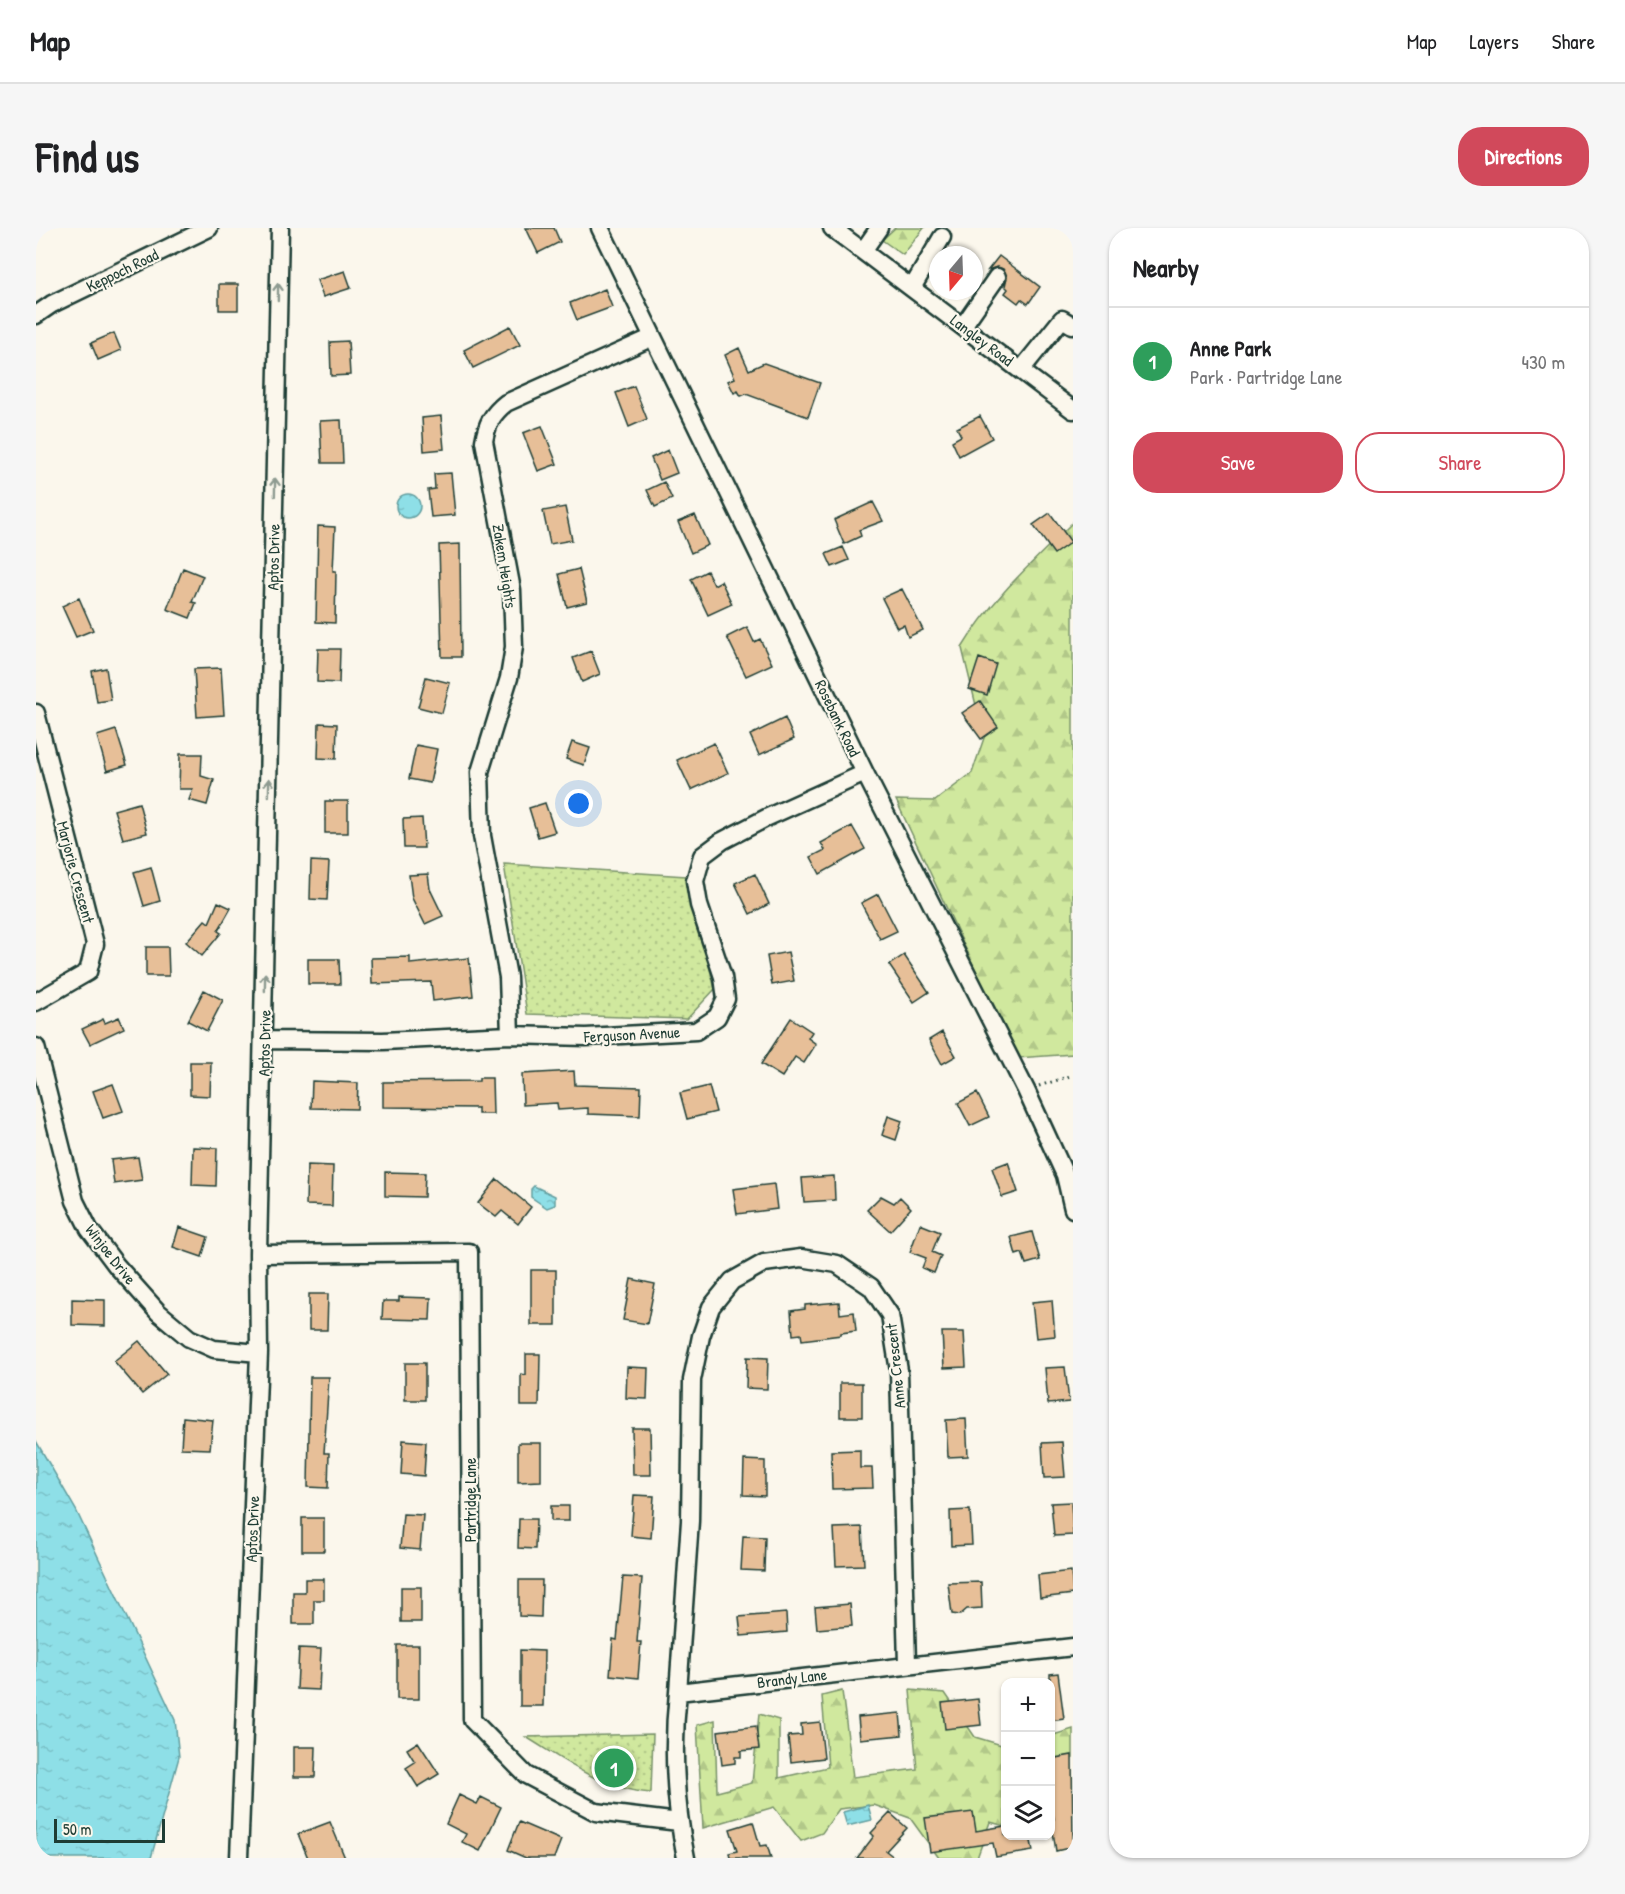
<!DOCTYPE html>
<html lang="en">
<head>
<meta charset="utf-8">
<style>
	:root { --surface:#fff; --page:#f6f6f6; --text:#202124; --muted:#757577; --line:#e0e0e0; --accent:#d1495b }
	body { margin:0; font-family:"Patrick Hand",sans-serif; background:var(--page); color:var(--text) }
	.controls { position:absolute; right:18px; bottom:18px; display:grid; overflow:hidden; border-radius:12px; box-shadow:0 2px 4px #0004 }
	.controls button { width:54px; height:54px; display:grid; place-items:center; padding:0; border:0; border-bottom:2px solid var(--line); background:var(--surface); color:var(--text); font:30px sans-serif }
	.compass { position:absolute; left:893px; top:18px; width:54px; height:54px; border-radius:50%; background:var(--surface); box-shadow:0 2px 4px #0004; rotate:199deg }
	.scale { position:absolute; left:18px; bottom:15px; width:111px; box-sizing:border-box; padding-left:6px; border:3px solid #1f3d34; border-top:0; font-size:16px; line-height:21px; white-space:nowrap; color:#1f3d34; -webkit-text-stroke:4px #fbf7ec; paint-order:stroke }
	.you { position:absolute; left:543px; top:576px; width:21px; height:21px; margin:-15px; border:4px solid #fff; border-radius:50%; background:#1a73e8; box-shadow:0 0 0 9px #1a73e833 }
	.badge { display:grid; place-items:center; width:39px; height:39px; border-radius:50%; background:var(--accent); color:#fff; font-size:20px; font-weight:700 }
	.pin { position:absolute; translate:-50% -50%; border:3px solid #fff; box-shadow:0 2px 6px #0006 }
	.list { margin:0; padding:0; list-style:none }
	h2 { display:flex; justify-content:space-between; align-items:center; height:78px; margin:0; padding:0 24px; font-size:26px }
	h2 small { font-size:20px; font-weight:400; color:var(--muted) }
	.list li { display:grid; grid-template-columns:39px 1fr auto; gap:18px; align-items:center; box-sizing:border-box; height:108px; padding:0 24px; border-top:2px solid var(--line) }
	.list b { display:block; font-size:22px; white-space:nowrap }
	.list p { margin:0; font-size:20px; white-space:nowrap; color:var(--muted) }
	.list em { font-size:20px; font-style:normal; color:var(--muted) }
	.actions { display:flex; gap:12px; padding:18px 24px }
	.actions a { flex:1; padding:14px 0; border:2px solid var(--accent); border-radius:24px; text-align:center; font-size:21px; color:var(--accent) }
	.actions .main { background:var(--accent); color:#fff }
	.icon { flex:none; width:33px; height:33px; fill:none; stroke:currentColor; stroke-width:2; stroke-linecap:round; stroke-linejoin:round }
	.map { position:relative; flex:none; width:1037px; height:1630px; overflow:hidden; border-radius:24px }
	header { display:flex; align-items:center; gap:36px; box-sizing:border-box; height:84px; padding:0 30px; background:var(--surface); border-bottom:2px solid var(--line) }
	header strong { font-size:28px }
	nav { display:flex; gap:33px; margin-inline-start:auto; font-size:21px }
	.intro { display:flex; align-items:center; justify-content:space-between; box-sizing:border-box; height:144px; padding:0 36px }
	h1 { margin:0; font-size:42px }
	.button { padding:15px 27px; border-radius:24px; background:var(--accent); color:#fff; font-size:21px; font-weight:700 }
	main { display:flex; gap:36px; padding:0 36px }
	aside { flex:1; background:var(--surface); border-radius:24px; box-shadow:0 2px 4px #0004 }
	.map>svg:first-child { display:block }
	.grass { fill:url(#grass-dots); stroke:#789269; stroke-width:1.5 }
	.forest { fill:url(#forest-firs); stroke:#789269; stroke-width:1.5 }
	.water { fill:url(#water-ripples); stroke:#629e9f; stroke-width:1.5 }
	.building { fill:#e7bf98; stroke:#1f3d34; stroke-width:1.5 }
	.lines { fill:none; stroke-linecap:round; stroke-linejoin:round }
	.minor-casing { stroke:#1f3d34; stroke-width:21 }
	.path { stroke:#1f3d34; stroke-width:3; stroke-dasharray:1.5 4.5; stroke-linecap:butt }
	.minor { stroke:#fbf7ec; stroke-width:16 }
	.oneway { stroke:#8d9a90 }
	.labels { text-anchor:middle; stroke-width:4.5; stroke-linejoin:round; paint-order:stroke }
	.street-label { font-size:16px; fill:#1f3d34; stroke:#fbf7ec }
</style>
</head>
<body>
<header>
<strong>Map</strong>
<nav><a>Map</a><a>Layers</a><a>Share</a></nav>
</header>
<div class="intro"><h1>Find us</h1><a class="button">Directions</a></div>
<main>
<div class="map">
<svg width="1037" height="1630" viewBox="0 0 1037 1630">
	<defs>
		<pattern id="grass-dots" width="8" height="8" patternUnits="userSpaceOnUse" patternTransform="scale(1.5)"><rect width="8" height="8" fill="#d0e89e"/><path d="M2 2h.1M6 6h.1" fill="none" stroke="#b2c889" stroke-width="1.8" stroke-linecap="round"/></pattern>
		<pattern id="forest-firs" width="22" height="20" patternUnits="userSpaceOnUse" patternTransform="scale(1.5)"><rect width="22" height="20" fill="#d0e89e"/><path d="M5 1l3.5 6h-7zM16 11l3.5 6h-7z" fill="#b2c889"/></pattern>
		<pattern id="water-ripples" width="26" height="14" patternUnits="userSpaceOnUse" patternTransform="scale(1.5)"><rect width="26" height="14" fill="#8edfe7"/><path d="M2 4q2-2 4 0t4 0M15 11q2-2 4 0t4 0" fill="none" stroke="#7ac0c7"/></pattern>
	</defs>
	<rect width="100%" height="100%" fill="#fbf7ec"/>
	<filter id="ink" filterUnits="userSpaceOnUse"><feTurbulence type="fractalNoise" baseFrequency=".0167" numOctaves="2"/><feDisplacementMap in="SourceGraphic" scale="12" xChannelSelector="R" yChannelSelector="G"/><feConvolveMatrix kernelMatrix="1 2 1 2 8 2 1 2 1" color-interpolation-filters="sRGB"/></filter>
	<g filter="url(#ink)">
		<path class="grass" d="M 468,636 L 650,648 L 679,761 L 651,791 L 491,786 Z
			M 617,1506 L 615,1565 C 567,1562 531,1534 490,1509 Z"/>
		<path class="forest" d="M 859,0 L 888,0 L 867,27 L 846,12 Z
			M 1037,294 L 1037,826 L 981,830 L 860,572 L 899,573 L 936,545 L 948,510 L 926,420 C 956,370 996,335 1037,294 Z
			M 874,1462 L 909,1465 L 939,1509 L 969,1518 L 969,1598 L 954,1594 L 941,1630 L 903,1630 L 874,1590 L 838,1577 L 803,1581 L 786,1605 L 765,1613 L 738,1579 L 667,1600 L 661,1497 L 679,1492 L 681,1564 L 716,1555 L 723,1486 L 743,1492 L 743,1550 L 792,1539 L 786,1468 L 806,1463 L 817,1549 L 881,1541 Z
			M 1037,1501 L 1037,1530 L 1015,1546 L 1014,1508 Z"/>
		<path class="water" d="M360 278a12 12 0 1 1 24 0a12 12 0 1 1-24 0Z
			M 498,958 L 519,968 L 519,977 L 511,980 L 495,969 L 495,961 Z
			M 0,1213 L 40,1282 L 139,1492 L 143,1529 L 115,1630 L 0,1630 Z
			M 832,1577 L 836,1592 L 811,1598 L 807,1584 Z"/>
		<path class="building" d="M 490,0 L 518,0 L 524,14 L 502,25 Z
			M 963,28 L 1004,59 L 992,76 L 985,71 L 982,75 L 969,65 L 972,61 L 969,58 L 971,49 L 967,41 L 961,39 L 952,42 Z
			M 309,43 L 315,60 L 287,69 L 281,52 Z
			M 183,56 L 202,56 L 202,82 L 183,82 Z
			M 569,61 L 576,79 L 541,92 L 534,75 Z
			M 474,98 L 484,117 L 437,140 L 428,122 Z
			M 78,105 L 85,122 L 62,132 L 55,115 Z
			M 312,113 L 314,147 L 295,148 L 294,114 Z
			M 703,120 L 713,142 L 728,135 L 784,155 L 772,189 L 710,166 L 705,168 L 702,163 L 698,165 L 692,153 L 699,150 L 689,127 Z
			M 598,158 L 611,191 L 593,199 L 580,165 Z
			M 405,188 L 408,221 L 388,223 L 386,190 Z
			M 944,188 L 956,210 L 923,228 L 916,213 L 925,208 L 921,200 Z
			M 305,192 L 307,235 L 286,235 L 284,193 Z
			M 506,198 L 521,236 L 502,243 L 487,205 Z
			M 632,222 L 641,245 L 624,252 L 615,230 Z
			M 415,245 L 419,287 L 395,289 L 392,262 L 399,261 L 398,246 Z
			M 628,254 L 636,271 L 619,279 L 611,262 Z
			M 837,274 L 847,293 L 823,302 L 825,308 L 808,316 L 798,292 Z
			M 529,279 L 536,312 L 514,316 L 507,283 Z
			M 1014,285 L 1035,314 L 1018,326 L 997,297 Z
			M 659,287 L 672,317 L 655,325 L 642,294 Z
			M 282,298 L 299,299 L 297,343 L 300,343 L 299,395 L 280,394 Z
			M 424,316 L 425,429 L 406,429 L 403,317 Z
			M 807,319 L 813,332 L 796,339 L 790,326 Z
			M 147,340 L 167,348 L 156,374 L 160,375 L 154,390 L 131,381 Z
			M 543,341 L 551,374 L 531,379 L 523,346 Z
			M 671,343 L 678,357 L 685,353 L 696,376 L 672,387 L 655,351 Z
			M 866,361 L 887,402 L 872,409 L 868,397 L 861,400 L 846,370 Z
			M 43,370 L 57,402 L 40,409 L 26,378 Z
			M 711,399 L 718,414 L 724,411 L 736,436 L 710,448 L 691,409 Z
			M 282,421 L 304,421 L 303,455 L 281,454 Z
			M 555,423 L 564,446 L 546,454 L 537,430 Z
			M 943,430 L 960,436 L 951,467 L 933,461 Z
			M 70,440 L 75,472 L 61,474 L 56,443 Z
			M 185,440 L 188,487 L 161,489 L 158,441 Z
			M 390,449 L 414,455 L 406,485 L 382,479 Z
			M 944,473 L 962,499 L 945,511 L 926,485 Z
			M 749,490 L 758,511 L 723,527 L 714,507 Z
			M 283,495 L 301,496 L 300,531 L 282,530 Z
			M 80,502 L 91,537 L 71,543 L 61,508 Z
			M 536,514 L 554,520 L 548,537 L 530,531 Z
			M 678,515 L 692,545 L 655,562 L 641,532 Z
			M 380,517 L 401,521 L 394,555 L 373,551 Z
			M 144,526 L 166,526 L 165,548 L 178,552 L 171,577 L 153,572 L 157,561 L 143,561 Z
			M 289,573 L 312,573 L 312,605 L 289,605 Z
			M 103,575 L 111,605 L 87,611 L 78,582 Z
			M 509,575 L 519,604 L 502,609 L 493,580 Z
			M 386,590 L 388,620 L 368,620 L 367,591 Z
			M 816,598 L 829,621 L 784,646 L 775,629 L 789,622 L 785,615 Z
			M 275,633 L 293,634 L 291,672 L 274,671 Z
			M 115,639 L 124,673 L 108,678 L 98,644 Z
			M 392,646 L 394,661 L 407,688 L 389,696 L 376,670 L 373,647 Z
			M 719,646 L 733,676 L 714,686 L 699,655 Z
			M 842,666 L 861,703 L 844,711 L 825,675 Z
			M 182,674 L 195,680 L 182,703 L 185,705 L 166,728 L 150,714 L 169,692 L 173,695 Z
			M 110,719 L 132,719 L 133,748 L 110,748 Z
			M 752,724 L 758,753 L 736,757 L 731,728 Z
			M 868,727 L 893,764 L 878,774 L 853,737 Z
			M 374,729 L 374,736 L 433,730 L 437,768 L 397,773 L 395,754 L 336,756 L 335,730 Z
			M 272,731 L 303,731 L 304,756 L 272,756 Z
			M 168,762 L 187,772 L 171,803 L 152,793 Z
			M 83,789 L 88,800 L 54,816 L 46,801 L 67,791 L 69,795 Z
			M 755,790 L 776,804 L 772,810 L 780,816 L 768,835 L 759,829 L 746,849 L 725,836 Z
			M 906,804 L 920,828 L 906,836 L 893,812 Z
			M 154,834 L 175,834 L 174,868 L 154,867 Z
			M 538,843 L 539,857 L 605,859 L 604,888 L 552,886 L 552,880 L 522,882 L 521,875 L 487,877 L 486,846 Z
			M 443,850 L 456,850 L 457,886 L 442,886 L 442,880 L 347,879 L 347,854 L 443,853 Z
			M 276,853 L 322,855 L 321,881 L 275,880 Z
			M 77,856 L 87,883 L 67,890 L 57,863 Z
			M 673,858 L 680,884 L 651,891 L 644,865 Z
			M 941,865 L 953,889 L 934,898 L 922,875 Z
			M 852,888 L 866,893 L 860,912 L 846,907 Z
			M 157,919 L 181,920 L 180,958 L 156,957 Z
			M 102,929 L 106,952 L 78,956 L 75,932 Z
			M 972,934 L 982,964 L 966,969 L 956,940 Z
			M 271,937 L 297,938 L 296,978 L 270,977 Z
			M 349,944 L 389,945 L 388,969 L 349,968 Z
			M 798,948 L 799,972 L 768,974 L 766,950 Z
			M 461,951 L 495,979 L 482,996 L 466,983 L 460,989 L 442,975 Z
			M 738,956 L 741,981 L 701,986 L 697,961 Z
			M 845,968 L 858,975 L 864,969 L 875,980 L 854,1003 L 831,982 Z
			M 884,996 L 904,1004 L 896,1024 L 905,1028 L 898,1045 L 886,1040 L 890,1030 L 874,1024 Z
			M 143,999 L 172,1009 L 166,1029 L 137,1019 Z
			M 996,1004 L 1004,1032 L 990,1036 L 986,1025 L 980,1027 L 975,1009 Z
			M 495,1042 L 520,1042 L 520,1097 L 495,1097 Z
			M 595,1051 L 619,1056 L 611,1096 L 587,1092 Z
			M 273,1066 L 292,1066 L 291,1102 L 273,1102 Z
			M 363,1069 L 395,1070 L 394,1092 L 346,1091 L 347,1073 L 363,1073 Z
			M 36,1071 L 69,1072 L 69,1098 L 36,1097 Z
			M 1016,1072 L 1019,1108 L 1000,1110 L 996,1074 Z
			M 803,1074 L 804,1086 L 818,1084 L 820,1103 L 805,1105 L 805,1107 L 766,1112 L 765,1106 L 757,1107 L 755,1083 L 769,1081 L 769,1077 Z
			M 906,1104 L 928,1104 L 930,1139 L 908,1140 Z
			M 103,1113 L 131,1146 L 106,1166 L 78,1133 Z
			M 490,1126 L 504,1126 L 503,1178 L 485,1178 L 485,1146 L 490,1147 Z
			M 711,1129 L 732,1130 L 731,1161 L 710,1160 Z
			M 369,1135 L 389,1135 L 389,1172 L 369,1172 Z
			M 591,1139 L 612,1140 L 611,1171 L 590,1170 Z
			M 1029,1139 L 1033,1174 L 1012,1176 L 1009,1140 Z
			M 274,1149 L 293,1149 L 288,1225 L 293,1225 L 292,1260 L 272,1259 Z
			M 804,1155 L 826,1155 L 826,1189 L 804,1189 Z
			M 147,1189 L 177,1192 L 174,1221 L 145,1220 Z
			M 930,1191 L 932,1228 L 912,1229 L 910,1192 Z
			M 596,1200 L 614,1200 L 615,1247 L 597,1247 Z
			M 367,1212 L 390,1214 L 388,1248 L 365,1246 Z
			M 1026,1214 L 1029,1249 L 1008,1250 L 1006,1215 Z
			M 482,1215 L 505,1215 L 505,1253 L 482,1254 Z
			M 824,1222 L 824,1240 L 836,1240 L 837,1260 L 796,1261 L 795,1223 Z
			M 708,1232 L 729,1233 L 729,1268 L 707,1267 Z
			M 598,1267 L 618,1268 L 615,1310 L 595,1308 Z
			M 1035,1274 L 1037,1307 L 1018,1308 L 1015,1275 Z
			M 515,1278 L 533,1278 L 533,1293 L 515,1293 Z
			M 934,1282 L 936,1317 L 915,1318 L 914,1283 Z
			M 367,1286 L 387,1287 L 384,1322 L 364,1320 Z
			M 266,1290 L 288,1290 L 288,1323 L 266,1323 Z
			M 483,1291 L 500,1291 L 499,1321 L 482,1320 Z
			M 826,1299 L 828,1337 L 800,1338 L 798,1300 Z
			M 707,1308 L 729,1309 L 728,1343 L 705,1342 Z
			M 1035,1343 L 1037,1366 L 1004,1370 L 1002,1347 Z
			M 587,1349 L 606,1350 L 601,1414 L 605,1414 L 602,1450 L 574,1447 L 577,1411 L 581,1412 Z
			M 269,1351 L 288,1351 L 288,1372 L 278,1372 L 278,1396 L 257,1396 L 257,1364 L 269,1364 Z
			M 483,1352 L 506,1352 L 505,1389 L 483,1388 Z
			M 945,1354 L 946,1380 L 931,1381 L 924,1387 L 916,1386 L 912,1355 Z
			M 365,1359 L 385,1359 L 385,1394 L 365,1394 Z
			M 814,1376 L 816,1398 L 781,1401 L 779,1379 Z
			M 750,1385 L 751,1404 L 705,1408 L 703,1389 Z
			M 361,1417 L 383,1417 L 383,1471 L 361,1471 Z
			M 263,1420 L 285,1421 L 283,1462 L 261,1461 Z
			M 484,1422 L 508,1423 L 507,1478 L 484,1478 Z
			M 1022,1445 L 1028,1491 L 1014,1493 L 1014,1446 Z
			M 942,1471 L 945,1497 L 909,1501 L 906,1475 Z
			M 864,1485 L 866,1507 L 824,1511 L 822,1489 Z
			M 784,1494 L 788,1530 L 755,1534 L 752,1508 L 766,1507 L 765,1496 Z
			M 720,1498 L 723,1521 L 705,1523 L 705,1529 L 699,1529 L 699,1535 L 686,1537 L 682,1503 Z
			M 382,1514 L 403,1546 L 382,1559 L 370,1540 L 379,1534 L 371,1521 Z
			M 258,1519 L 280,1519 L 279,1549 L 258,1549 Z
			M 1036,1527 L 1037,1619 L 1020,1623 L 1015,1591 L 1018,1591 L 1014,1569 L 1014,1531 Z
			M 423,1567 L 441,1576 L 445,1569 L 465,1579 L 444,1623 L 426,1614 L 430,1606 L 410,1596 Z
			M 937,1584 L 940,1603 L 969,1598 L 969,1608 L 994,1608 L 997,1623 L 960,1629 L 957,1615 L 894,1624 L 889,1590 Z
			M 854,1585 L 871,1600 L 850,1623 L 859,1630 L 821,1630 L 838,1608 L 835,1605 Z
			M 294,1594 L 309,1630 L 272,1630 L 262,1606 Z
			M 483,1594 L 525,1612 L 518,1630 L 490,1630 L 472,1622 Z
			M 717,1594 L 724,1618 L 731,1617 L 735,1630 L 694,1630 L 693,1625 L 701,1623 L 694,1601 Z"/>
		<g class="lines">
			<defs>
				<path id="minor" d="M 564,0 L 829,545 L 990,862 L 1029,947 L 1037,981
					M 796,0 L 1037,182
					M 827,23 L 843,0
					M 876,60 L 906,9
					M 0,87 L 16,76 L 173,0
					M 927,98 L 961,49
					M 985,142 L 1026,91 L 1036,97
					M 0,485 L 59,716 L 52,744 L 0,774
					M 474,807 L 472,749 L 446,608 L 444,544 L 473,450 L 478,419 L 476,362 L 448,213 C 451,196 456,186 470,175 L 617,109
					M 228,812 L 347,813 L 474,807 L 550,809 L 660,803 L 681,789 L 690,771 L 687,749 L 663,677 L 659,653 L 666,628 L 686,613 L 732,589 L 829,545
					M 0,819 L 39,973 L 53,1001 L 80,1037 L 122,1084 L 153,1110 L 178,1121 L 223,1125
					M 222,1026 L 433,1024 L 436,1492 L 490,1547 L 560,1584 L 643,1594
					M 642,1464 L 654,1293 L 656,1152 L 665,1108 L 675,1079 L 696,1053 L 728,1035 L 765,1030 L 801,1036 L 835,1059 L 854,1087 L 863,1143 L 871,1436
					M 203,1630 L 223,1125 L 222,1026 L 244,0
					M 650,1630 C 639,1576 636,1519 642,1464 L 1037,1419"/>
			</defs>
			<use href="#minor" class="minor-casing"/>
			<path class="path" d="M 1003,858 L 1037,847"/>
			<use href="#minor" class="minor"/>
		</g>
		<defs><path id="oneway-shaft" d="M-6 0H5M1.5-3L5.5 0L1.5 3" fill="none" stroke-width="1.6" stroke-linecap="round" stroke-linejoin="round" transform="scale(1.5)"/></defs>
		<g class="oneway">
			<use href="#oneway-shaft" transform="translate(242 64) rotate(-89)"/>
			<use href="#oneway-shaft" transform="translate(239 259) rotate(-89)"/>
			<use href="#oneway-shaft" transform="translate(233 559) rotate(-89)"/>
			<use href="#oneway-shaft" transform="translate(229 754) rotate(-89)"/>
		</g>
	</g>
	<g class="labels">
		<g class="street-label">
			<text transform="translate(86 42) rotate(-26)" y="6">Keppoch Road</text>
			<text transform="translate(946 112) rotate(37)" y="6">Langley Road</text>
			<text transform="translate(237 329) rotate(-89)" y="6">Aptos Drive</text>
			<text transform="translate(469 338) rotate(81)" y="6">Zakem Heights</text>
			<text transform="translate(802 490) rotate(64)" y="6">Rosebank Road</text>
			<text transform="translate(40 644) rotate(75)" y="6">Marjorie Crescent</text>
			<text transform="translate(596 806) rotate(-3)" y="6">Ferguson Avenue</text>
			<text transform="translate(228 815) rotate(-89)" y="6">Aptos Drive</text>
			<text transform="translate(75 1026) rotate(52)" y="6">Winjoe Drive</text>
			<text transform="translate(859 1138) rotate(-96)" y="6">Anne Crescent</text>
			<text transform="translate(434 1272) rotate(-90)" y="6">Partridge Lane</text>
			<text transform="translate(216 1301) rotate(-88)" y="6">Aptos Drive</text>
			<text transform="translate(756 1450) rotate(-7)" y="6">Brandy Lane</text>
		</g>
	</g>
</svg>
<div class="controls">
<button>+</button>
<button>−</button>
<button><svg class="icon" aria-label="layers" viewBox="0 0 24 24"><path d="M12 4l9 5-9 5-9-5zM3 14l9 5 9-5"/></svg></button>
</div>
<svg class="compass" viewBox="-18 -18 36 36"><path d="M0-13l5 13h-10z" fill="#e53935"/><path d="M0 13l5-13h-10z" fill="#757577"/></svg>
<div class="scale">50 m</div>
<div class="you"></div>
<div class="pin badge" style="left:578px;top:1540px;background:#2e9e5b">1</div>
</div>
<aside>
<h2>Nearby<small></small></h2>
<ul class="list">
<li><span class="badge" style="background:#2e9e5b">1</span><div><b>Anne Park</b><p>Park · Partridge Lane</p></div><em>430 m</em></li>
</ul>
<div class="actions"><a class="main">Save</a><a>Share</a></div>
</aside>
</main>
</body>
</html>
